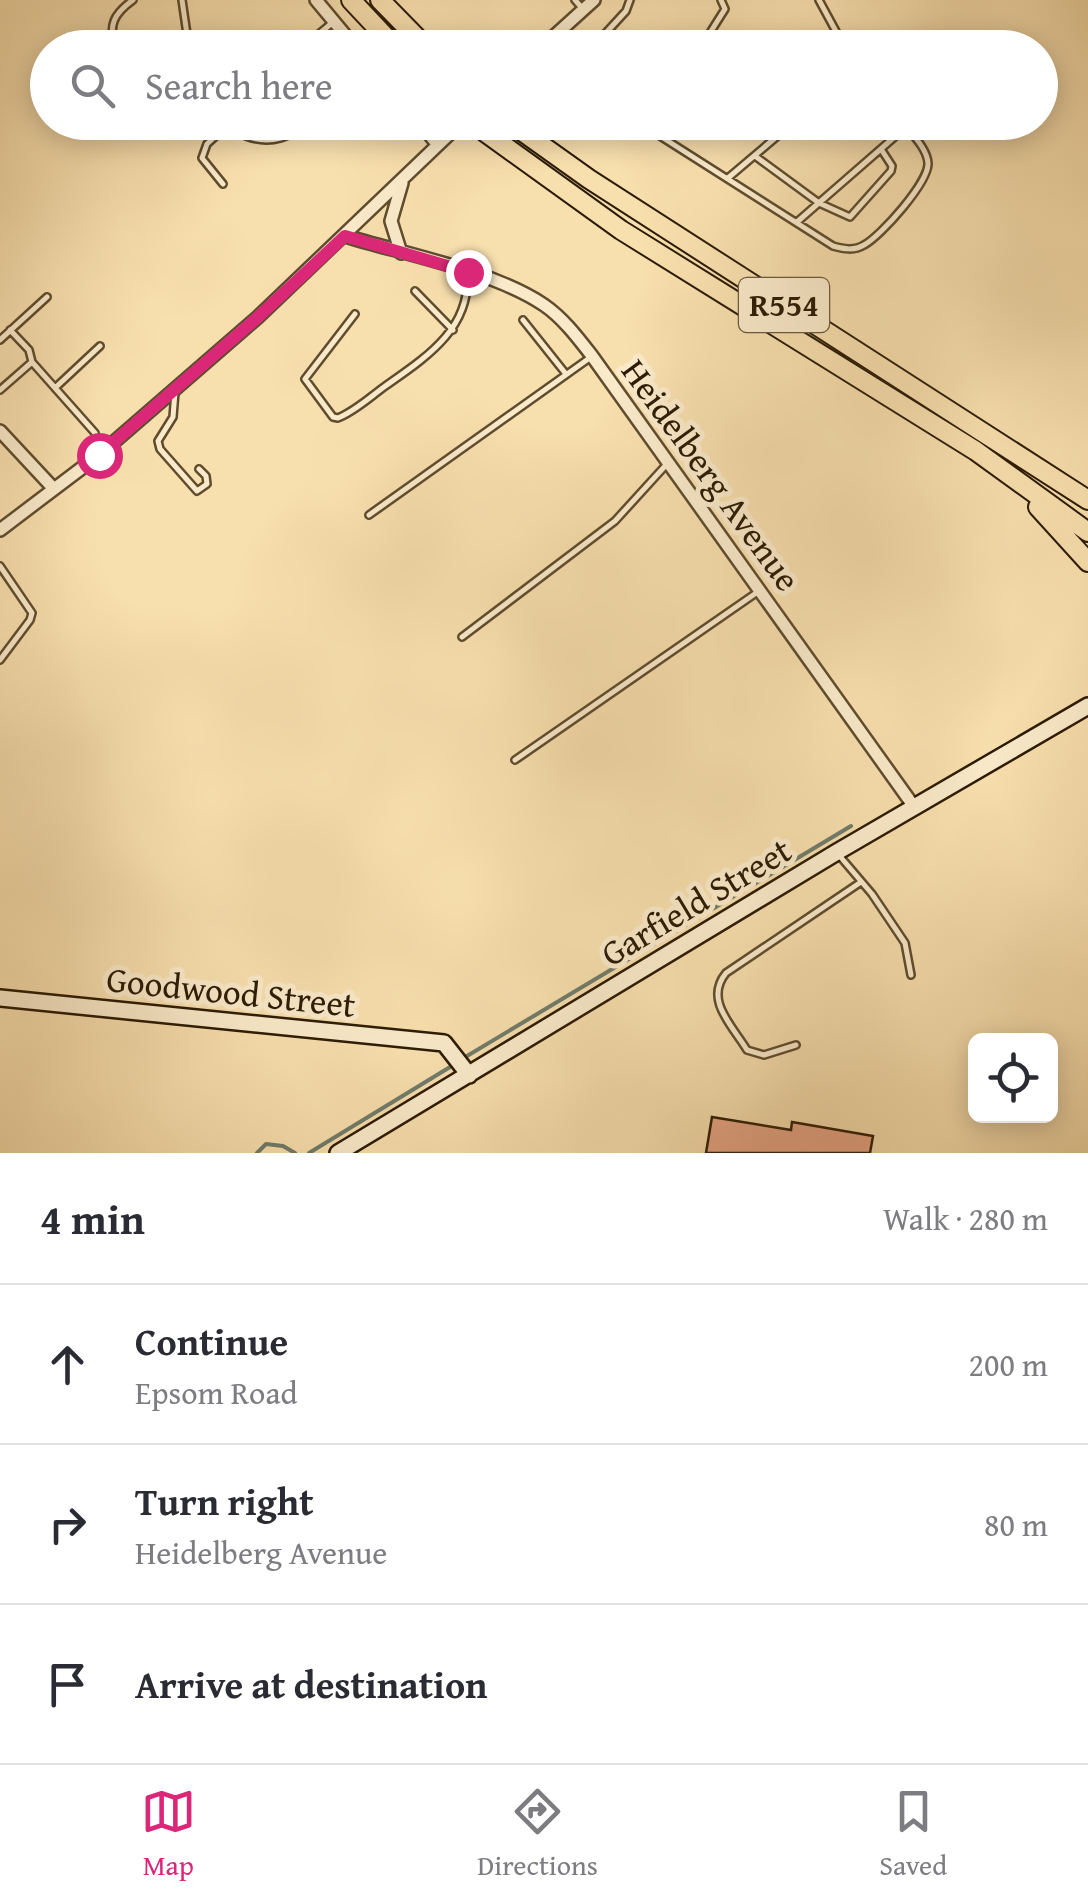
<!DOCTYPE html>
<html lang="en">
<head>
<meta charset="utf-8">
<style>
	:root { --surface:#fff; --page:#f2f2f3; --text:#2b2b33; --muted:#7c7c81; --line:#e1e1e2; --accent:#db2777 }
	body { margin:0; font-family:"Gentium Book Plus",serif; background:var(--page); color:var(--text) }
	.controls { position:absolute; right:30px; bottom:30px; display:grid; overflow:hidden; border-radius:15px; box-shadow:0 5px 25px #0003 }
	.controls button { width:90px; height:90px; display:grid; place-items:center; padding:0; border:0; border-bottom:2px solid var(--line); background:var(--surface); color:var(--text); font:50px sans-serif }
	.stop { position:absolute; width:30px; height:30px; margin:-22px; border:8px solid #db2777; border-radius:50%; background:#fff }
	.stop.end { background:#db2777; border-color:#fff; box-shadow:0 2px 10px #0008 }
	.list { margin:0; padding:0; list-style:none }
	h2 { display:flex; justify-content:space-between; align-items:center; height:130px; margin:0; padding:0 40px; font-size:42px }
	h2 small { font-size:32px; font-weight:400; color:var(--muted) }
	.list li { display:grid; grid-template-columns:65px 1fr auto; gap:30px; align-items:center; box-sizing:border-box; height:160px; padding:0 40px; border-top:2px solid var(--line) }
	.list b { display:block; font-size:38px; white-space:nowrap }
	.list p { margin:0; font-size:32px; white-space:nowrap; color:var(--muted) }
	.list em { font-size:32px; font-style:normal; color:var(--muted) }
	.icon { flex:none; width:55px; height:55px; fill:none; stroke:currentColor; stroke-width:2; stroke-linecap:round; stroke-linejoin:round }
	.map { position:relative; flex:none; width:1088px; height:1153px; overflow:hidden }
	.search { position:absolute; background:var(--surface); box-shadow:0 5px 25px #0003; left:30px; right:30px; top:30px; height:110px; display:flex; align-items:center; gap:25px; box-sizing:border-box; padding:0 35px; border-radius:55px; color:var(--muted); font-size:38px }
	.sheet { height:610px; background:var(--surface) }
	nav { display:flex; justify-content:space-around; align-items:center; box-sizing:border-box; height:140px; border-top:2px solid var(--line); background:var(--surface); font-size:28px; color:var(--muted) }
	nav a { display:grid; justify-items:center; gap:5px }
	nav .on { color:var(--accent) }
	.map>svg:first-child { display:block }
	.lines { fill:none; stroke-linecap:round; stroke-linejoin:round }
	.stream { stroke:#707c6b; stroke-width:4 }
	.building { fill:#e6a484; stroke:#2c1b04; stroke-width:2.5 }
	.lane-casing { stroke:#5f4c2e; stroke-width:10 }
	.street-casing { stroke:#5f4c2e; stroke-width:16 }
	.secondary-casing { stroke:#2c1b04; stroke-width:20 }
	.primary-casing { stroke:#2c1b04; stroke-width:22 }
	.lane { stroke:#faeaca; stroke-width:5 }
	.street { stroke:#faeaca; stroke-width:11 }
	.secondary { stroke:#faeaca; stroke-width:15 }
	.primary { stroke:#f8dfae; stroke-width:18 }
	.route { stroke:#db2777; stroke-width:12 }
	.labels { text-anchor:middle; stroke-width:10; stroke-linejoin:round; paint-order:stroke }
	.shield { fill:#faeaca; stroke:#6a593f; stroke-width:2.5 }
	.shield-label { font-size:32px; font-weight:bold; fill:#2c1b04 }
	.street-label { font-size:35px; fill:#2c1b04; stroke:#faeaca }
</style>
</head>
<body>
<div class="map">
<svg width="1088" height="1153" viewBox="0 0 1088 1153">
	<rect width="100%" height="100%" fill="#f8dfae"/>
	<filter id="stains"><feTurbulence type="fractalNoise" baseFrequency=".002" numOctaves="4"/><feColorMatrix values="0 0 0 0 .2 0 0 0 0 .09 0 0 0 0 .02 0 0 0 .5 -.17"/></filter>
	<radialGradient id="worn" r=".72"><stop offset=".6" stop-color="#630" stop-opacity="0"/><stop offset="1" stop-color="#630" stop-opacity=".3"/></radialGradient>
	<g class="lines">
		<path class="stream" d="M 462,1059 L 851,826
			M 257,1153 L 266,1144 L 283,1146 L 295,1153
			M 309,1153 L 455,1064"/>
	</g>
	<path class="building" d="M 712,1117 L 791,1130 L 792,1122 L 873,1136 L 870,1153 L 706,1153 Z"/>
	<g class="lines">
		<defs>
			<path id="lane" d="M 182,0 L 189,48
				M 575,0 L 583,9
				M 819,0 L 845,48
				M 116,48 C 107,25 115,13 133,0
				M 302,48 L 332,23
				M 592,48 L 626,11 L 630,0
				M 713,48 L 708,36 L 725,9 L 721,0
				M 237,122 L 246,136 C 272,146 290,136 313,122
				M 638,122 L 833,246 C 844,249 854,251 864,245 C 881,236 929,182 928,163 C 927,148 911,133 902,122
				M 755,156 L 819,203 L 850,217 L 891,171 L 892,166 L 881,149
				M 728,178 L 794,122
				M 223,184 L 202,158 L 207,144 L 231,122
				M 797,222 L 906,127
				M 415,291 L 453,330
				M 355,314 L 305,379 L 333,417 L 338,418 C 355,411 369,398 384,387 C 425,358 472,329 467,272
				M 523,320 L 566,374
				M 0,340 L 47,297
				M 32,362 L 95,433
				M 55,388 L 100,346
				M 0,390 L 32,362 L 29,350 L 10,330
				M 175,392 L 173,417 L 158,441 L 160,449 L 197,491 L 207,484 L 206,476 L 199,469
				M 369,515 L 591,357
				M 0,566 L 32,613 L 30,620 L 0,660
				M 462,637 L 615,521 L 666,465
				M 515,760 L 759,591
				M 838,854 L 872,894 L 905,943 L 911,975
				M 796,1045 L 764,1055 L 747,1050 C 732,1025 704,1000 726,973 L 861,882"/>
			<path id="street" d="M 316,0 L 356,48
				M 541,48 L 594,0
				M 419,122 L 438,145
				M 345,236 C 404,254 494,271 544,305 C 563,318 578,338 592,356 L 915,808
				M 401,253 L 391,221 L 402,183
				M 0,431 L 54,489
				M 0,530 L 99,455 L 258,317 L 462,122"/>
			<path id="secondary" d="M 0,998 L 444,1043 L 469,1075
				M 338,1153 L 837,852 L 1088,706"/>
			<path id="primary" d="M 351,0 L 396,48
				M 380,0 L 427,48
				M 471,122 L 621,230 L 976,451 L 1088,532
				M 509,122 L 589,179 L 1088,500
				M 1038,507 L 1088,562"/>
		</defs>
		<use href="#lane" class="lane-casing"/>
		<use href="#street" class="street-casing"/>
		<use href="#secondary" class="secondary-casing"/>
		<use href="#primary" class="primary-casing"/>
		<use href="#lane" class="lane"/>
		<use href="#street" class="street"/>
		<use href="#secondary" class="secondary"/>
		<use href="#primary" class="primary"/>
	</g>
	<g class="lines">
		<path class="route" d="M 99,455 L 258,317 L 345,236 L 468,272"/>
	</g>
	<g class="labels">
		<rect class="shield" x="739" y="278" width="90" height="54" rx="8"/>
		<g class="shield-label">
			<text x="784" y="316">R554</text>
		</g>
		<g class="street-label">
			<text transform="translate(711 475) rotate(54)" y="12">Heidelberg Avenue</text>
			<text transform="translate(696 902) rotate(-31)" y="12">Garfield Street</text>
			<text transform="translate(231 992) rotate(6)" y="12">Goodwood Street</text>
		</g>
	</g>
	<rect width="100%" height="100%" filter="url(#stains)"/>
	<rect width="100%" height="100%" fill="url(#worn)"/>
</svg>
<div class="controls">
<button><svg class="icon" aria-label="locate" viewBox="0 0 24 24"><circle cx="12" cy="12" r="6"/><path d="M12 2v4M12 18v4M2 12h4M18 12h4"/></svg></button>
</div>
<div class="stop" style="left:99px;top:455px"></div>
<div class="stop end" style="left:468px;top:272px"></div>
<div class="search"><svg class="icon" aria-label="search" viewBox="0 0 24 24"><circle cx="10" cy="10" r="6"/><path d="M15 15l6 6"/></svg>Search here</div>
</div>
<section class="sheet">
<h2>4 min<small>Walk · 280 m</small></h2>
<ul class="list">
<li><svg class="icon" aria-label="ahead" viewBox="0 0 24 24"><path d="M12 20V5M6 11l6-6 6 6"/></svg><div><b>Continue</b><p>Epsom Road</p></div><em>200 m</em></li>
<li><svg class="icon" aria-label="right" viewBox="0 0 24 24"><path d="M7 20v-9h11M14 6l5 5-5 5"/></svg><div><b>Turn right</b><p>Heidelberg Avenue</p></div><em>80 m</em></li>
<li><svg class="icon" aria-label="arrive" viewBox="0 0 24 24"><path d="M6 21V4h12l-3 4 3 4H6"/></svg><div><b>Arrive at destination</b></div></li>
</ul>
</section>
<nav>
<a class="on"><svg class="icon" aria-label="map" viewBox="0 0 24 24"><path d="M3 6l6-2 6 2 6-2v14l-6 2-6-2-6 2zM9 4v14M15 6v14"/></svg>Map</a>
<a><svg class="icon" aria-label="directions" viewBox="0 0 24 24"><path d="M12 3l9 9-9 9-9-9zM9 14v-3h6M13 9l2 2-2 2"/></svg>Directions</a>
<a><svg class="icon" aria-label="saved" viewBox="0 0 24 24"><path d="M7 4h10v16l-5-4-5 4z"/></svg>Saved</a>
</nav>
</body>
</html>
